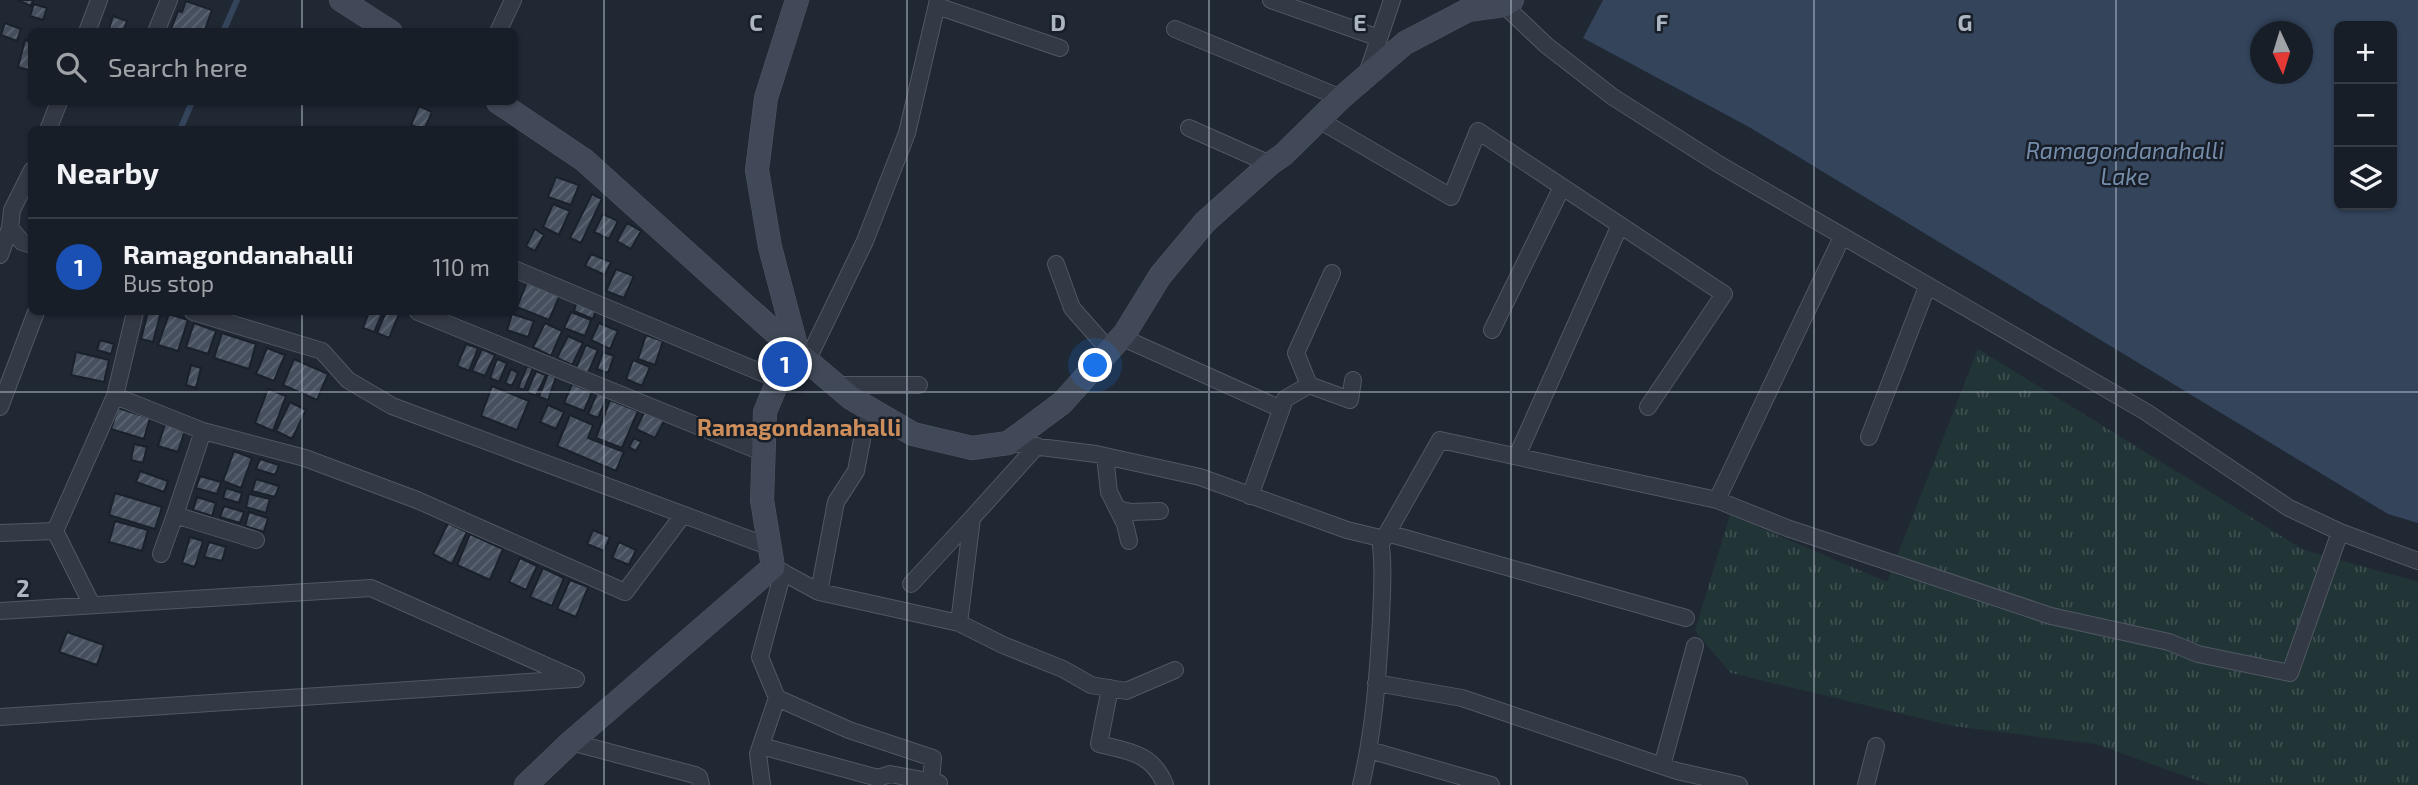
<!DOCTYPE html>
<html lang="en">
<head>
<meta charset="utf-8">
<style>
	:root { --surface:#181e27; --page:#21272f; --text:#f1f3f6; --muted:#9fa2a7; --line:#363c44; --accent:#0b8043 }
	body { margin:0; font-family:"Exo 2",sans-serif; background:var(--page); color:var(--text) }
	.controls { position:absolute; right:21px; top:21px; display:grid; overflow:hidden; border-radius:10px; box-shadow:0 2px 5px #0004 }
	.controls button { width:63px; height:63px; display:grid; place-items:center; padding:0; border:0; border-bottom:2px solid var(--line); background:var(--surface); color:var(--text); font:35px sans-serif }
	.compass { position:absolute; left:2250px; top:21px; width:63px; height:63px; border-radius:50%; background:var(--surface); box-shadow:0 2px 5px #0004; rotate:176deg }
	.you { position:absolute; left:1096px; top:366px; width:24px; height:24px; margin:-18px; border:5px solid #fff; border-radius:50%; background:#1a73e8; box-shadow:0 0 0 10px #1a73e833 }
	.badge { display:grid; place-items:center; width:46px; height:46px; border-radius:50%; background:var(--accent); color:#fff; font-size:23px; font-weight:700 }
	.pin { position:absolute; translate:-50% -50%; border:4px solid #fff; box-shadow:0 2px 7px #0006 }
	.list { margin:0; padding:0; list-style:none }
	h2 { display:flex; justify-content:space-between; align-items:center; height:91px; margin:0; padding:0 28px; font-size:30px }
	h2 small { font-size:23px; font-weight:400; color:var(--muted) }
	.list li { display:grid; grid-template-columns:46px 1fr auto; gap:21px; align-items:center; box-sizing:border-box; height:98px; padding:0 28px; border-top:2px solid var(--line) }
	.list b { display:block; font-size:26px; white-space:nowrap }
	.list p { margin:0; font-size:23px; white-space:nowrap; color:var(--muted) }
	.list em { font-size:23px; font-style:normal; color:var(--muted) }
	.icon { flex:none; width:38px; height:38px; fill:none; stroke:currentColor; stroke-width:2; stroke-linecap:round; stroke-linejoin:round }
	.map { position:relative; flex:none; width:2418px; height:785px; overflow:hidden }
	.search { position:absolute; background:var(--surface); box-shadow:0 2px 5px #0004; left:28px; top:28px; width:490px; height:77px; display:flex; align-items:center; gap:18px; box-sizing:border-box; padding:0 24px; border-radius:10px; color:var(--muted); font-size:26px }
	.panel { position:absolute; background:var(--surface); box-shadow:0 2px 5px #0004; left:28px; top:126px; width:490px; height:189px; border-radius:10px }
	.map>svg:first-child { display:block }
	.grass { fill:url(#grass-tufts) }
	.water { fill:#33445b; fill-rule:evenodd }
	.lines { fill:none; stroke-linecap:round; stroke-linejoin:round }
	.stream { stroke:#33445b; stroke-width:6 }
	.building { fill:url(#building-hatch); stroke:#1a212b; stroke-width:2 }
	.street-casing { stroke:#505863; stroke-width:18 }
	.secondary-casing { stroke:#505863; stroke-width:24 }
	.street { stroke:#333a45; stroke-width:16 }
	.secondary { stroke:#414958; stroke-width:23 }
	.grid { fill:none; stroke:#acb5c2; stroke-width:2; stroke-opacity:0.55 }
	.labels { text-anchor:middle; stroke-width:5; stroke-linejoin:round; paint-order:stroke }
	.water-label { font-size:23px; font-style:italic; fill:#758caa; stroke:#181f29 }
	.neighbourhood-label { font-size:23px; font-weight:bold; fill:#cd8e5c; stroke:#181f29 }
	.grid-label { font-size:23px; text-anchor:middle; font-weight:bold; fill:#acb5c2; stroke:#181f29; stroke-width:5; stroke-linejoin:round; paint-order:stroke }
</style>
</head>
<body>
<div class="map">
<svg width="2418" height="785" viewBox="0 0 2418 785">
	<defs>
		<pattern id="grass-tufts" width="24" height="20" patternUnits="userSpaceOnUse" patternTransform="scale(1.75)"><rect width="24" height="20" fill="#223536"/><path d="M3 7l-1-3M5 7V3M7 7l1-3M15 17l-1-3M17 17v-4M19 17l1-3" fill="none" stroke="#3f5051"/></pattern>
		<pattern id="building-hatch" width="6" height="6" patternUnits="userSpaceOnUse" patternTransform="scale(1.75)"><rect width="6" height="6" fill="#464f5e"/><path d="M-1 1l2-2M0 6l6-6M5 7l2-2" fill="none" stroke="#5e6673"/></pattern>
	</defs>
	<rect width="100%" height="100%" fill="#202834"/>
	<path class="grass" d="M 1978,349 L 2304,550 L 2418,582 L 2418,785 L 2210,785 L 2096,744 L 1953,726 L 1731,673 L 1695,631 L 1730,515 L 1887,582 Z"/>
	<path class="water" d="M 1603,0 L 2418,0 L 2418,523 L 2388,514 L 1749,127 L 1583,38 ZM 2339,26 L 2392,26 L 2392,205 L 2339,205 ZM 2260,32 L 2302,32 L 2302,74 L 2260,74 Z"/>
	<g class="lines">
		<path class="stream" d="M 223,32 L 237,0
			M 180,130 L 192,102"/>
	</g>
	<path class="building" d="M 17,0 L 33,0 L 31,6 Z
		M 186,1 L 212,10 L 204,32 L 170,32 L 178,11 L 182,12 Z
		M 34,4 L 47,8 L 43,20 L 30,16 Z
		M 113,16 L 127,21 L 123,32 L 108,32 Z
		M 5,23 L 21,29 L 17,41 L 1,35 Z
		M 25,40 L 32,42 L 32,71 L 18,67 Z
		M 419,106 L 432,112 L 424,130 L 411,125 Z
		M 556,177 L 579,185 L 571,205 L 548,197 Z
		M 592,194 L 602,199 L 581,243 L 570,238 Z
		M 553,204 L 570,211 L 559,235 L 543,227 Z
		M 603,214 L 618,221 L 609,239 L 594,232 Z
		M 627,223 L 641,231 L 631,249 L 617,241 Z
		M 535,229 L 544,235 L 535,251 L 526,246 Z
		M 591,254 L 611,262 L 605,275 L 585,266 Z
		M 616,269 L 634,276 L 624,298 L 606,291 Z
		M 527,282 L 560,295 L 549,320 L 517,307 Z
		M 577,302 L 596,310 L 593,319 L 574,311 Z
		M 148,312 L 161,312 L 153,342 L 141,339 Z
		M 369,312 L 383,312 L 374,332 L 363,328 Z
		M 386,312 L 399,314 L 389,338 L 377,333 Z
		M 571,312 L 591,320 L 585,336 L 564,328 Z
		M 169,314 L 188,320 L 178,351 L 158,345 Z
		M 512,314 L 534,321 L 528,337 L 507,330 Z
		M 194,323 L 216,331 L 208,354 L 186,347 Z
		M 545,323 L 562,331 L 551,356 L 533,347 Z
		M 599,323 L 618,331 L 610,349 L 591,340 Z
		M 222,333 L 256,344 L 249,369 L 214,358 Z
		M 646,335 L 663,341 L 655,365 L 638,359 Z
		M 568,336 L 583,343 L 572,365 L 557,358 Z
		M 100,340 L 114,344 L 111,354 L 97,350 Z
		M 466,344 L 478,348 L 469,371 L 457,366 Z
		M 586,345 L 598,350 L 588,373 L 576,368 Z
		M 267,348 L 285,355 L 274,381 L 256,374 Z
		M 482,349 L 495,355 L 485,376 L 472,371 Z
		M 76,352 L 109,360 L 104,382 L 71,375 Z
		M 603,352 L 614,356 L 608,373 L 597,369 Z
		M 294,359 L 328,374 L 317,400 L 283,385 Z
		M 497,359 L 507,363 L 499,382 L 490,378 Z
		M 633,360 L 650,367 L 642,386 L 626,379 Z
		M 191,365 L 201,368 L 196,388 L 186,385 Z
		M 527,366 L 533,368 L 524,390 L 518,388 Z
		M 511,369 L 518,373 L 512,386 L 505,383 Z
		M 536,371 L 546,375 L 536,396 L 527,392 Z
		M 548,374 L 556,377 L 548,400 L 539,397 Z
		M 572,384 L 592,392 L 584,411 L 564,403 Z
		M 492,386 L 529,401 L 517,430 L 481,416 Z
		M 268,389 L 286,396 L 273,431 L 255,423 Z
		M 597,393 L 607,397 L 598,418 L 588,414 Z
		M 610,400 L 638,411 L 622,448 L 596,438 Z
		M 290,402 L 306,410 L 292,439 L 276,431 Z
		M 548,405 L 564,412 L 556,429 L 540,422 Z
		M 118,408 L 150,418 L 144,439 L 111,429 Z
		M 645,411 L 664,421 L 655,438 L 636,429 Z
		M 570,415 L 593,425 L 588,438 L 624,452 L 616,471 L 557,446 Z
		M 165,424 L 185,430 L 178,452 L 158,446 Z
		M 634,438 L 641,442 L 636,451 L 629,447 Z
		M 134,444 L 147,447 L 143,463 L 131,460 Z
		M 234,451 L 252,458 L 241,488 L 223,481 Z
		M 260,459 L 279,465 L 275,475 L 256,469 Z
		M 140,471 L 168,481 L 164,492 L 136,482 Z
		M 200,476 L 221,482 L 217,494 L 196,488 Z
		M 256,479 L 279,486 L 275,497 L 252,491 Z
		M 226,488 L 242,493 L 239,503 L 223,498 Z
		M 115,493 L 162,507 L 155,529 L 109,515 Z
		M 249,494 L 270,499 L 266,513 L 246,507 Z
		M 197,497 L 216,503 L 212,516 L 193,510 Z
		M 224,506 L 244,512 L 240,523 L 220,517 Z
		M 249,512 L 268,518 L 264,532 L 245,526 Z
		M 115,521 L 148,530 L 142,551 L 109,542 Z
		M 448,523 L 467,532 L 452,564 L 433,554 Z
		M 593,530 L 610,537 L 604,551 L 587,544 Z
		M 470,534 L 503,549 L 490,580 L 457,565 Z
		M 190,537 L 203,541 L 195,567 L 182,563 Z
		M 209,542 L 226,547 L 222,561 L 204,557 Z
		M 619,542 L 636,550 L 629,565 L 612,558 Z
		M 520,558 L 537,566 L 526,590 L 509,582 Z
		M 543,568 L 564,578 L 552,606 L 530,597 Z
		M 570,580 L 588,587 L 576,617 L 557,609 Z
		M 67,632 L 104,645 L 97,665 L 59,652 Z"/>
	<g class="lines">
		<defs>
			<path id="street" d="M 1271,0 L 1379,38
				M 1504,5 L 1546,45 L 1613,97 L 1720,165 L 2146,412 L 2289,508 L 2340,532 L 2418,561
				M 937,6 L 1060,48
				M 1175,29 L 1341,98
				M 87,32 L 99,0
				M 156,32 L 169,0
				M 498,32 L 513,0
				M 1367,74 L 1392,0
				M 1319,120 L 1451,197 L 1478,131 L 1724,294 L 1648,407
				M 1189,128 L 1270,164
				M 48,130 L 59,102
				M 32,170 L 12,210 L 10,228 L 22,242 L 32,245
				M 0,255 L 10,228
				M 1056,264 L 1072,308 L 1109,350
				M 514,269 L 779,380
				M 193,312 L 322,351 L 348,380 L 392,406 L 770,547
				M 418,312 L 764,453
				M 1492,330 L 1562,187
				M 1121,337 L 1281,409
				M 807,361 L 865,241 L 907,133 L 938,0
				M 835,385 L 919,385
				M 1309,385 L 1350,400 L 1353,380
				M 115,396 L 203,431 L 305,458 L 417,500 L 625,592 L 683,515
				M 0,407 L 36,312
				M 203,431 L 175,515 L 256,540
				M 1869,437 L 1927,287
				M 1008,443 L 1096,454 L 1200,477 L 1347,530 L 1380,538 C 1384,565 1382,591 1381,619 C 1378,674 1374,731 1361,785
				M 1105,456 L 1109,492 L 1125,524 L 1129,541
				M 1517,456 L 1620,225
				M 1250,496 L 1285,399 L 1309,385 L 1296,353 L 1332,273
				M 1717,500 L 1787,528 L 2051,616 L 2169,642 L 2198,654 L 2290,673 L 2340,532
				M 1118,509 L 1130,512 L 1160,511
				M 55,531 L 115,396 L 135,312
				M 0,533 L 55,531 L 92,605
				M 1387,533 L 1686,618
				M 1381,544 L 1440,440 L 1717,500 L 1842,237
				M 161,554 L 175,515
				M 773,567 L 819,592 L 836,502 L 856,471 L 868,408
				M 911,584 L 972,518
				M 819,592 L 959,623 L 972,518 L 1037,446
				M 0,611 L 371,588 L 576,679
				M 959,623 L 1003,645 L 1063,669 L 1091,685 L 1126,691 L 1175,670
				M 1376,683 L 1462,698 L 1677,771 L 1739,785
				M 1110,688 L 1099,744 C 1128,751 1153,753 1165,785
				M 777,698 L 849,730 L 933,758 L 931,781
				M 0,717 L 574,679
				M 571,742 L 695,775 L 699,777 L 701,785
				M 761,746 L 878,778 L 890,774 L 939,783
				M 1369,750 L 1491,785
				M 1662,766 L 1695,646
				M 762,785 L 758,754 L 777,698 L 760,657 L 783,572
				M 1866,785 L 1876,746"/>
			<path id="secondary" d="M 341,0 L 391,32
				M 797,0 L 766,98 L 757,170 L 770,247 L 798,353
				M 498,102 L 584,160 L 798,353 L 851,398 L 913,434 L 972,448 L 1008,443 L 1062,403 L 1125,333 L 1160,276 L 1205,222 L 1270,164 L 1283,155 L 1341,98 L 1405,43 L 1468,10 L 1504,5 L 1512,0
				M 526,785 L 571,742 L 773,567 L 762,500 L 765,412 L 785,364 L 798,353"/>
		</defs>
		<use href="#street" class="street-casing"/>
		<use href="#secondary" class="secondary-casing"/>
		<use href="#street" class="street"/>
		<use href="#secondary" class="secondary"/>
	</g>
	<path class="grid" d="M 302,0 L 302,32M 604,0 L 604,785M 907,0 L 907,785M 1209,0 L 1209,785M 1511,0 L 1511,785M 1814,0 L 1814,785M 2116,0 L 2116,785M 302,102 L 302,130M 302,312 L 302,785M 0,392 L 2418,392"/>
	<g class="labels">
		<g class="water-label">
			<text x="2125" y="159">Ramagondanahalli<tspan x="2125" dy="26">Lake</tspan></text>
		</g>
		<g class="neighbourhood-label">
			<text x="799" y="436">Ramagondanahalli</text>
		</g>
	</g>
	<g class="grid-label">
		<text x="756" y="31">C</text>
		<text x="1058" y="31">D</text>
		<text x="1360" y="31">E</text>
		<text x="1662" y="31">F</text>
		<text x="1965" y="31">G</text>
		<text x="23" y="597">2</text>
	</g>
</svg>
<div class="controls">
<button>+</button>
<button>−</button>
<button><svg class="icon" aria-label="layers" viewBox="0 0 24 24"><path d="M12 4l9 5-9 5-9-5zM3 14l9 5 9-5"/></svg></button>
</div>
<svg class="compass" viewBox="-18 -18 36 36"><path d="M0-13l5 13h-10z" fill="#e53935"/><path d="M0 13l5-13h-10z" fill="#9fa2a7"/></svg>
<div class="you"></div>
<div class="pin badge" style="left:785px;top:364px;background:#1a4fb4">1</div>
<div class="search"><svg class="icon" aria-label="search" viewBox="0 0 24 24"><circle cx="10" cy="10" r="6"/><path d="M15 15l6 6"/></svg>Search here</div>
<section class="panel">
<h2>Nearby<small></small></h2>
<ul class="list">
<li><span class="badge" style="background:#1a4fb4">1</span><div><b>Ramagondanahalli</b><p>Bus stop</p></div><em>110 m</em></li>
</ul>
</section>
</div>
</body>
</html>
